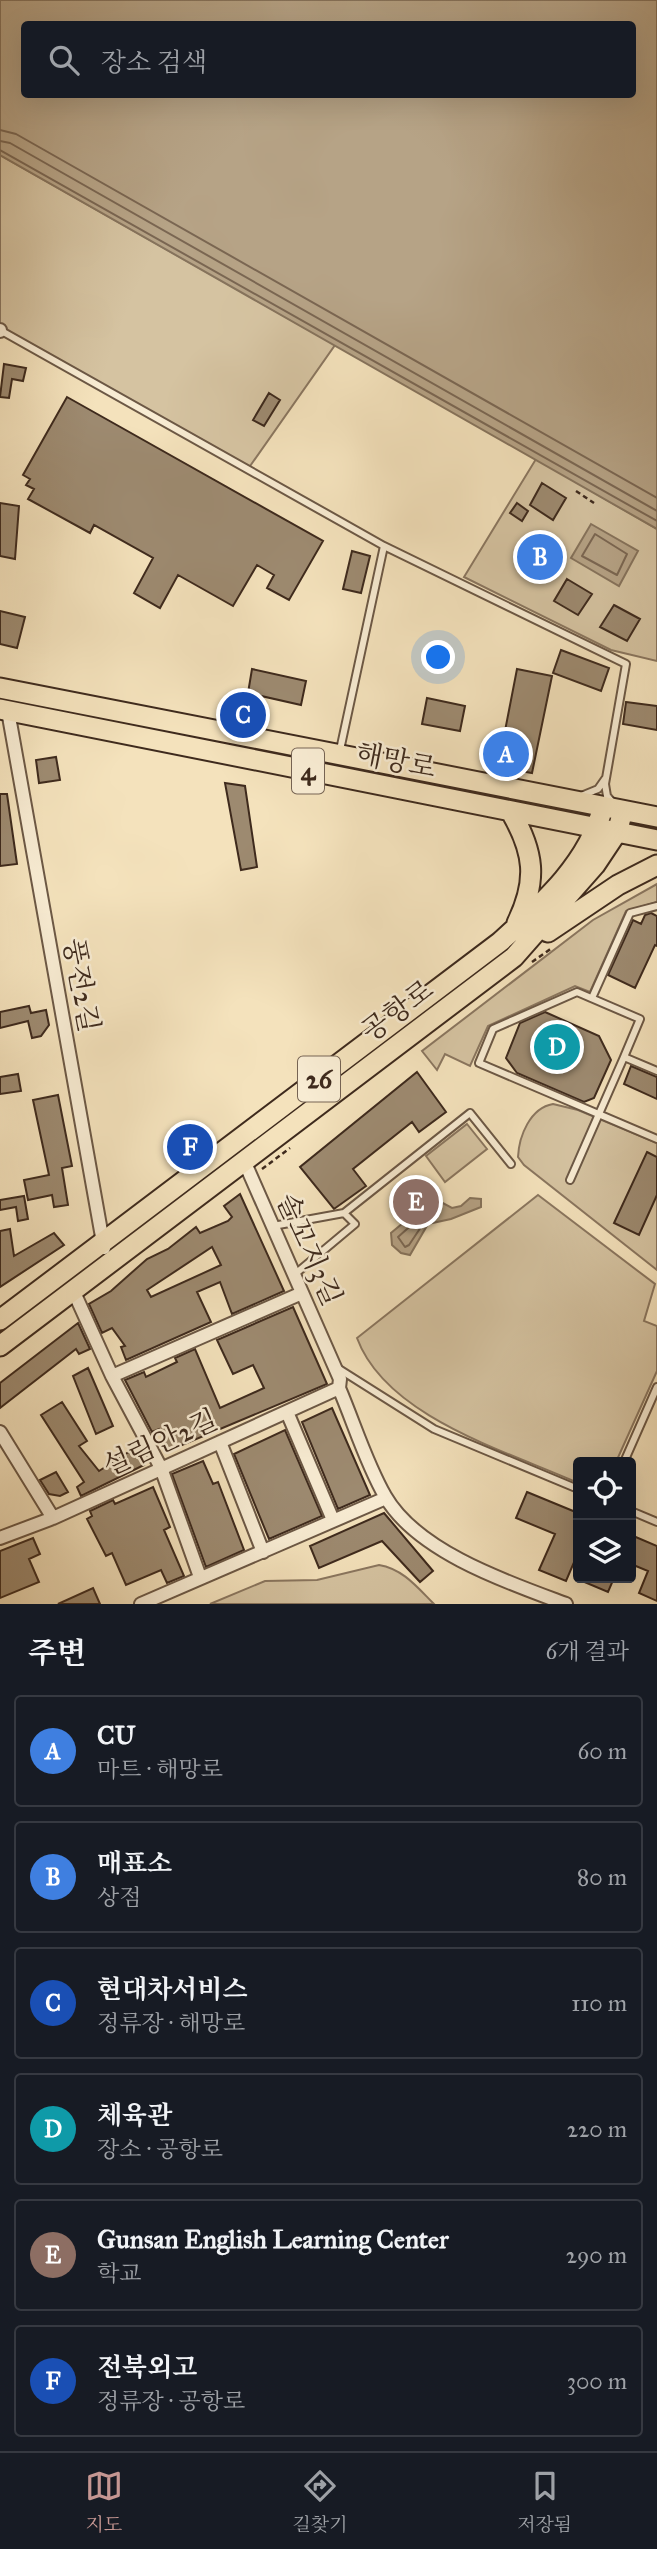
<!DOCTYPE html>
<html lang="ko">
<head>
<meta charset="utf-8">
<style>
	:root { --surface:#171b24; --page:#242831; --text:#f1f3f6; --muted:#9ea1a6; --line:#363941; --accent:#c59692 }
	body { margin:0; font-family:"IM FELL Great Primer","Noto Serif KR",serif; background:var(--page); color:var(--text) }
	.controls { position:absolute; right:21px; bottom:21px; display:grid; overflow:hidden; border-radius:7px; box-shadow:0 7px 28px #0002 }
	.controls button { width:63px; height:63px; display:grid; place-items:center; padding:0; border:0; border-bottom:2px solid var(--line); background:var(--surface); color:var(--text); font:35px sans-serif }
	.you { position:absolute; left:439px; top:658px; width:24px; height:24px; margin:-18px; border:5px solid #fff; border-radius:50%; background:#1a73e8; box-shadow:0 0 0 10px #1a73e833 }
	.badge { display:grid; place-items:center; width:46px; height:46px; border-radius:50%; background:var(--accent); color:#fff; font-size:23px; font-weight:700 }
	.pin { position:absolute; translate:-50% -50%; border:4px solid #fff; box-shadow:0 2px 7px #0006 }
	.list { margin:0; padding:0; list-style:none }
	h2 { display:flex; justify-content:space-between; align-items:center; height:91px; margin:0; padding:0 28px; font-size:30px }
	h2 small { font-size:23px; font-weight:400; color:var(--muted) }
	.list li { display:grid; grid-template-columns:46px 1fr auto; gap:21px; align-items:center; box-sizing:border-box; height:112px; margin:0 14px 14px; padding:0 14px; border:2px solid var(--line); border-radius:7px }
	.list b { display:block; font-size:26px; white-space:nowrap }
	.list p { margin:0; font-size:23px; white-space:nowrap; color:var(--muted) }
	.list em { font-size:23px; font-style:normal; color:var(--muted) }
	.icon { flex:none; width:38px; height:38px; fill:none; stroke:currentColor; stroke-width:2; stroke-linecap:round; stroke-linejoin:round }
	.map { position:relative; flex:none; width:657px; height:1604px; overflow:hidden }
	.search { position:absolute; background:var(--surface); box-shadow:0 7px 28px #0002; left:21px; right:21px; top:21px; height:77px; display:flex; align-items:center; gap:18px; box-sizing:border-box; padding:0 24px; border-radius:7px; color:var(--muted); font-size:26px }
	.sheet { height:847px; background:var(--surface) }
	nav { display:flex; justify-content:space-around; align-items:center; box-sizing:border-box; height:98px; border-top:2px solid var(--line); background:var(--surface); font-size:19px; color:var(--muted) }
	nav a { display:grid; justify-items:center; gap:4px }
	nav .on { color:var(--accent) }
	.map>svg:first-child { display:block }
	.green { fill:#d5c3a1; stroke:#8a765f; stroke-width:2 }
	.water { fill:#b6a386; stroke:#86735c; stroke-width:2; fill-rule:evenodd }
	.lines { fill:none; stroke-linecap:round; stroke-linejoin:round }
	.shore { stroke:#7a6652; stroke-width:2 }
	.building { fill:#9d8a70; stroke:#3e2a1d; stroke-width:2; fill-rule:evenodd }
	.lane-casing { stroke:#6c5845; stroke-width:10 }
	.street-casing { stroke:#6c5845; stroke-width:16 }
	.primary-casing { stroke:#3e2a1d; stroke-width:23 }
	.path { stroke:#3e2a1d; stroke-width:2.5; stroke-dasharray:5 3.5; stroke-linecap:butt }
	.lane { stroke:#f8ecd3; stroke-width:6 }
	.street { stroke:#f8ecd3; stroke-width:12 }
	.primary { stroke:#f4e2bc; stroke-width:19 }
	.labels { text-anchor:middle; stroke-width:5; stroke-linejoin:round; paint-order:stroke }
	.shield { fill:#f8ecd3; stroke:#766454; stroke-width:2 }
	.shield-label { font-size:26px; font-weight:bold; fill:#3e2a1d }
	.street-label { font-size:28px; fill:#3e2a1d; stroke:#f8ecd3 }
</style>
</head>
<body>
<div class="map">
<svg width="657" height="1604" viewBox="0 0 657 1604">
	<rect width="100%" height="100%" fill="#f4e2bc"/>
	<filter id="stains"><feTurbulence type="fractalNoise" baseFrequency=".00286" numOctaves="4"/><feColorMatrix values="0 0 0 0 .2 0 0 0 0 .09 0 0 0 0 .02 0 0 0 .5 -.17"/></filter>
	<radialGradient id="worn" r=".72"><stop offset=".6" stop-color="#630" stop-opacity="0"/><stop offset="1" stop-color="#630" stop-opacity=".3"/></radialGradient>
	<path class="green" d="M 0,155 L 335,345 L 248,469 L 0,330 Z
		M 536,459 L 657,529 L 657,661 L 611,650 L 464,577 Z
		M 657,884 L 657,902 L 626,911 L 590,992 L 575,986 L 488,1026 L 470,1066 L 445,1054 L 437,1070 L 422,1051 L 593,920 Z
		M 553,1104 L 578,1110 L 657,1143 L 657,1270 L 524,1165 L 518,1157 C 519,1136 530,1108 553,1104 Z
		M 467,1124 L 487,1149 L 445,1182 L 426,1156 Z
		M 538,1195 L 655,1284 L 644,1321 L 657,1326 L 657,1371 L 616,1462 L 578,1462 L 578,1483 C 507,1451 386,1417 357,1338 Z
		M 379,1565 C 403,1569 417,1587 434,1604 L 210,1604 L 265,1581 L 317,1580 Z"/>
	<path class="water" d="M 0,0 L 657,0 L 657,529 L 0,155 ZM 24,24 L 632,24 L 632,94 L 24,94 Z
		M 591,524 L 638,551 L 619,586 L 571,558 Z
		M 470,1198 L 481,1199 L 481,1207 L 451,1219 L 428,1224 L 410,1255 L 401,1253 L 392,1245 L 391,1233 L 421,1208 L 437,1200 L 452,1208 L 461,1206 Z"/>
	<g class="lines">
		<path class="shore" d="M 0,130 L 16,134 L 657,498
			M 0,141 L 10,143 L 657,511
			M 0,150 L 657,521
			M 595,534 L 627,554 L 617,575 L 582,556 Z
			M 416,1221 L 420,1221 L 421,1227 L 409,1245 L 405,1247 L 398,1237 Z"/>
	</g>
	<path class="building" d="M 4,364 L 26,368 L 23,381 L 12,379 L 9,398 L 0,397 Z
		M 269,393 L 280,400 L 264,426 L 253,420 Z
		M 67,397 L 323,541 L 289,600 L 267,588 L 274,575 L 257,565 L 233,606 L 178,575 L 160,608 L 134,593 L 153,558 L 94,525 L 90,533 L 28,499 L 34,489 L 26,485 L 30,479 L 23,475 Z
		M 542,483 L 566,498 L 553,520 L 530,505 Z
		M 0,503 L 19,506 L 15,559 L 0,556 Z
		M 517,503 L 528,511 L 522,521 L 510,513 Z
		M 535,544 L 554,556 L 546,570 L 525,558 Z
		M 352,551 L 370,556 L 361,593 L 343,589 Z
		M 567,579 L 592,594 L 578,615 L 554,601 Z
		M 614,605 L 640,619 L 627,641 L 600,627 Z
		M 0,611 L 25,617 L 17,648 L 0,644 Z
		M 561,650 L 609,668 L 601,691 L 553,673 Z
		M 252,669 L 306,681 L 301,705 L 248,693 Z
		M 517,669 L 552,676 L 532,773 L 498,767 Z
		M 427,698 L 465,706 L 460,731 L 422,724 Z
		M 626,702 L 657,706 L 657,730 L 623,724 Z
		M 56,757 L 60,780 L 39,783 L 36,760 Z
		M 225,783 L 245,786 L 257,867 L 241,870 Z
		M 0,794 L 7,794 L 17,864 L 0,866 Z
		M 651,913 L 657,916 L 657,946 L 655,945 L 635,988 L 608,975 L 633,920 L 641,924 L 645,915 Z
		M 29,1006 L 31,1013 L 46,1010 L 49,1025 L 41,1036 L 32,1038 L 28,1021 L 0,1028 L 0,1012 Z
		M 545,1012 L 599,1036 L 611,1060 L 594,1098 L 584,1102 L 517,1073 L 506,1058 L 520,1023 Z
		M 631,1066 L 657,1077 L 657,1099 L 624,1084 Z
		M 417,1072 L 446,1112 L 419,1132 L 412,1122 L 353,1169 L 366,1186 L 334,1209 L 300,1167 Z
		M 18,1074 L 21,1091 L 0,1094 L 0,1077 Z
		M 58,1095 L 72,1166 L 62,1168 L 68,1205 L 54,1207 L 52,1195 L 28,1200 L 24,1180 L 49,1175 L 33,1100 Z
		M 647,1152 L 657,1157 L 657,1195 L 639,1235 L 614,1223 Z
		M 240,1194 L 284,1291 L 232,1314 L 220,1282 L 197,1292 L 211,1322 L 126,1360 L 121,1347 L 125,1346 L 112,1328 L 102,1333 L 89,1304 L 111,1291 L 147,1259 L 168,1249 L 196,1227 L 200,1233 L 228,1221 L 232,1217 L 224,1206 ZM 212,1247 L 221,1265 L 151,1297 L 147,1290 Z
		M 24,1196 L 28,1219 L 18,1221 L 16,1207 L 0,1210 L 0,1200 Z
		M 10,1229 L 14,1256 L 54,1233 L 64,1245 L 0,1287 L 0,1231 Z
		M 293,1307 L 327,1384 L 168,1451 L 159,1429 L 152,1432 L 125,1380 L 144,1372 L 146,1377 L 177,1362 L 175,1358 L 195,1349 L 220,1408 L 264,1388 L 253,1365 L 233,1374 L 217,1340 Z
		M 78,1323 L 90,1349 L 79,1354 L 76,1349 L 0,1408 L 0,1383 Z
		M 88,1368 L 113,1426 L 96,1434 L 73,1376 Z
		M 62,1402 L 87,1441 L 79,1446 L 99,1471 L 135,1448 L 144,1465 L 81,1496 L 77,1487 L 84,1482 L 41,1415 Z
		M 332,1408 L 370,1495 L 338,1509 L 302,1422 Z
		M 285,1430 L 322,1516 L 269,1539 L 234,1454 Z
		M 203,1461 L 213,1484 L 218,1482 L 244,1550 L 206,1567 L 172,1474 Z
		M 56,1472 L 68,1492 L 60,1496 L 49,1494 L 40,1480 Z
		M 153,1487 L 170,1527 L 164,1530 L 184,1576 L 167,1583 L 161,1570 L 126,1585 L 112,1553 L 106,1556 L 87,1519 L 92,1516 L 90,1511 L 113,1500 L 115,1504 Z
		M 527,1492 L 578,1513 L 578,1553 L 566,1581 L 539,1570 L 555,1534 L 516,1518 Z
		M 384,1513 L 433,1571 L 420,1582 L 382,1541 L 319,1568 L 310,1546 Z
		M 631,1535 L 657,1546 L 657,1601 L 639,1593 L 648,1571 L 631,1564 Z
		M 33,1538 L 40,1554 L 29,1559 L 39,1582 L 0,1598 L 0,1551 Z
		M 575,1578 L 614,1578 L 608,1592 Z
		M 93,1588 L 100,1604 L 58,1604 Z"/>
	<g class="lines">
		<defs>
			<path id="lane" d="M 0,330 L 384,546
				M 340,750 L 384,546 L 626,664 L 605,784 L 607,796 L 613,803
				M 581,796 L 598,789 L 605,779
				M 592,998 L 630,913 L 657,906
				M 624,1057 L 640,1019 L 577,992 L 493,1029 L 479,1063 L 657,1139
				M 570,1180 L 624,1057 L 657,1071
				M 273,1226 L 344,1213 L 470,1113 L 511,1164
				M 294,1275 L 355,1224 L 344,1213
				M 339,1369 L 434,1429 L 578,1489
				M 624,1462 L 657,1387
				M 631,1511 L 657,1522"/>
			<path id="street" d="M 0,330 L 0,331
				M 8,711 L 104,1248
				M 245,1163 L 340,1379 L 339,1388 C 354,1423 366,1463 385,1496 C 417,1552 509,1583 566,1604
				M 73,1290 L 112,1376 L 161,1468 L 200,1577
				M 112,1376 L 302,1293
				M 287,1412 L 333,1520
				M 0,1432 L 53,1518
				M 220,1442 L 263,1552
				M 0,1538 L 53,1518 L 339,1388
				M 141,1604 L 386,1498"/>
			<path id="primary" d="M 0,688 L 657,817
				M 0,709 L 657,840
				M 511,812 C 534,852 538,880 517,923
				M 548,932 L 618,885 L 657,865
				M 0,1320 L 500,942 C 542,904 588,864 603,807
				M 0,1346 L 514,957 L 595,865 L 617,832 L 623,811"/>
		</defs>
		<use href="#lane" class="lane-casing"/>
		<use href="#street" class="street-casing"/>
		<use href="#primary" class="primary-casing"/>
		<path class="path" d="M 576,491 L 594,503
			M 532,962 L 552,948
			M 262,1169 L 290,1148"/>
		<use href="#lane" class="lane"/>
		<use href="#street" class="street"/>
		<use href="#primary" class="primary"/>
	</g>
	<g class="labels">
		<g class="shield">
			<rect x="292" y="748.5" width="32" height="45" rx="5"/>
			<rect x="298" y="1056.5" width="42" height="45" rx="5"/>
		</g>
		<g class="shield-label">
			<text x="308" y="780">4</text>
			<text x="319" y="1088">26</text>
		</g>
		<g class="street-label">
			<text transform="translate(396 760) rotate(11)" y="10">해망로</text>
			<text transform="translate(82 985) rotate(80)" y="10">풍전2길</text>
			<text transform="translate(397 1010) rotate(-37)" y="10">공항로</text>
			<text transform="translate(310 1249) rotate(66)" y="10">솔꼬지3길</text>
			<text transform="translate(160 1442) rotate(-24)" y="10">설림안2길</text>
		</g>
	</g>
	<rect width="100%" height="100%" filter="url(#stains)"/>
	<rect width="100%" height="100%" fill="url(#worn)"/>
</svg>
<div class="controls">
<button><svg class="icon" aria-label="locate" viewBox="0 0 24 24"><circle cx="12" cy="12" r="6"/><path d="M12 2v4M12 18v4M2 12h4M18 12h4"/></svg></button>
<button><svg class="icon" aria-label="layers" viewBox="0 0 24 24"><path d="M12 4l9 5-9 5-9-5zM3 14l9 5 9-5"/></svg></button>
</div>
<div class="you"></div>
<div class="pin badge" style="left:506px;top:754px;background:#3f7fe0">A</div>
<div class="pin badge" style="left:540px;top:557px;background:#3f7fe0">B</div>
<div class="pin badge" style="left:243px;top:715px;background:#1a4fb4">C</div>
<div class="pin badge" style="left:557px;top:1047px;background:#0f9aa8">D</div>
<div class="pin badge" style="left:416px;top:1202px;background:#8d6e63">E</div>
<div class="pin badge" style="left:190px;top:1147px;background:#1a4fb4">F</div>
<div class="search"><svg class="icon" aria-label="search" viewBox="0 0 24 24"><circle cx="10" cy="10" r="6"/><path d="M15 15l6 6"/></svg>장소 검색</div>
</div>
<section class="sheet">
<h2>주변<small>6개 결과</small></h2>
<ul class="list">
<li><span class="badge" style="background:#3f7fe0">A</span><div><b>CU</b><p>마트 · 해망로</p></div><em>60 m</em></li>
<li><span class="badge" style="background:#3f7fe0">B</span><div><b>매표소</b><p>상점</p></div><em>80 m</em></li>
<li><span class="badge" style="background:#1a4fb4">C</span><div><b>현대차서비스</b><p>정류장 · 해망로</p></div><em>110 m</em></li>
<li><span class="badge" style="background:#0f9aa8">D</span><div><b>체육관</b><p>장소 · 공항로</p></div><em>220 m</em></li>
<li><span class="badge" style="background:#8d6e63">E</span><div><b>Gunsan English Learning Center</b><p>학교</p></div><em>290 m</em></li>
<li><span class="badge" style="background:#1a4fb4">F</span><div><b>전북외고</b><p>정류장 · 공항로</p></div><em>300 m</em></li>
</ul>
</section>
<nav>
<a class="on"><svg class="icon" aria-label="map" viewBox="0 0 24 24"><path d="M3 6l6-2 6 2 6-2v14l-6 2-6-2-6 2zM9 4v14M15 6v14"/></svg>지도</a>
<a><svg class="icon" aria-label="directions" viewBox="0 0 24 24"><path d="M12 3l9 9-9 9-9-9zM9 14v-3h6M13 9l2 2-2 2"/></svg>길찾기</a>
<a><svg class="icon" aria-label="saved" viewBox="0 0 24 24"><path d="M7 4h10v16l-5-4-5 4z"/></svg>저장됨</a>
</nav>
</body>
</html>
